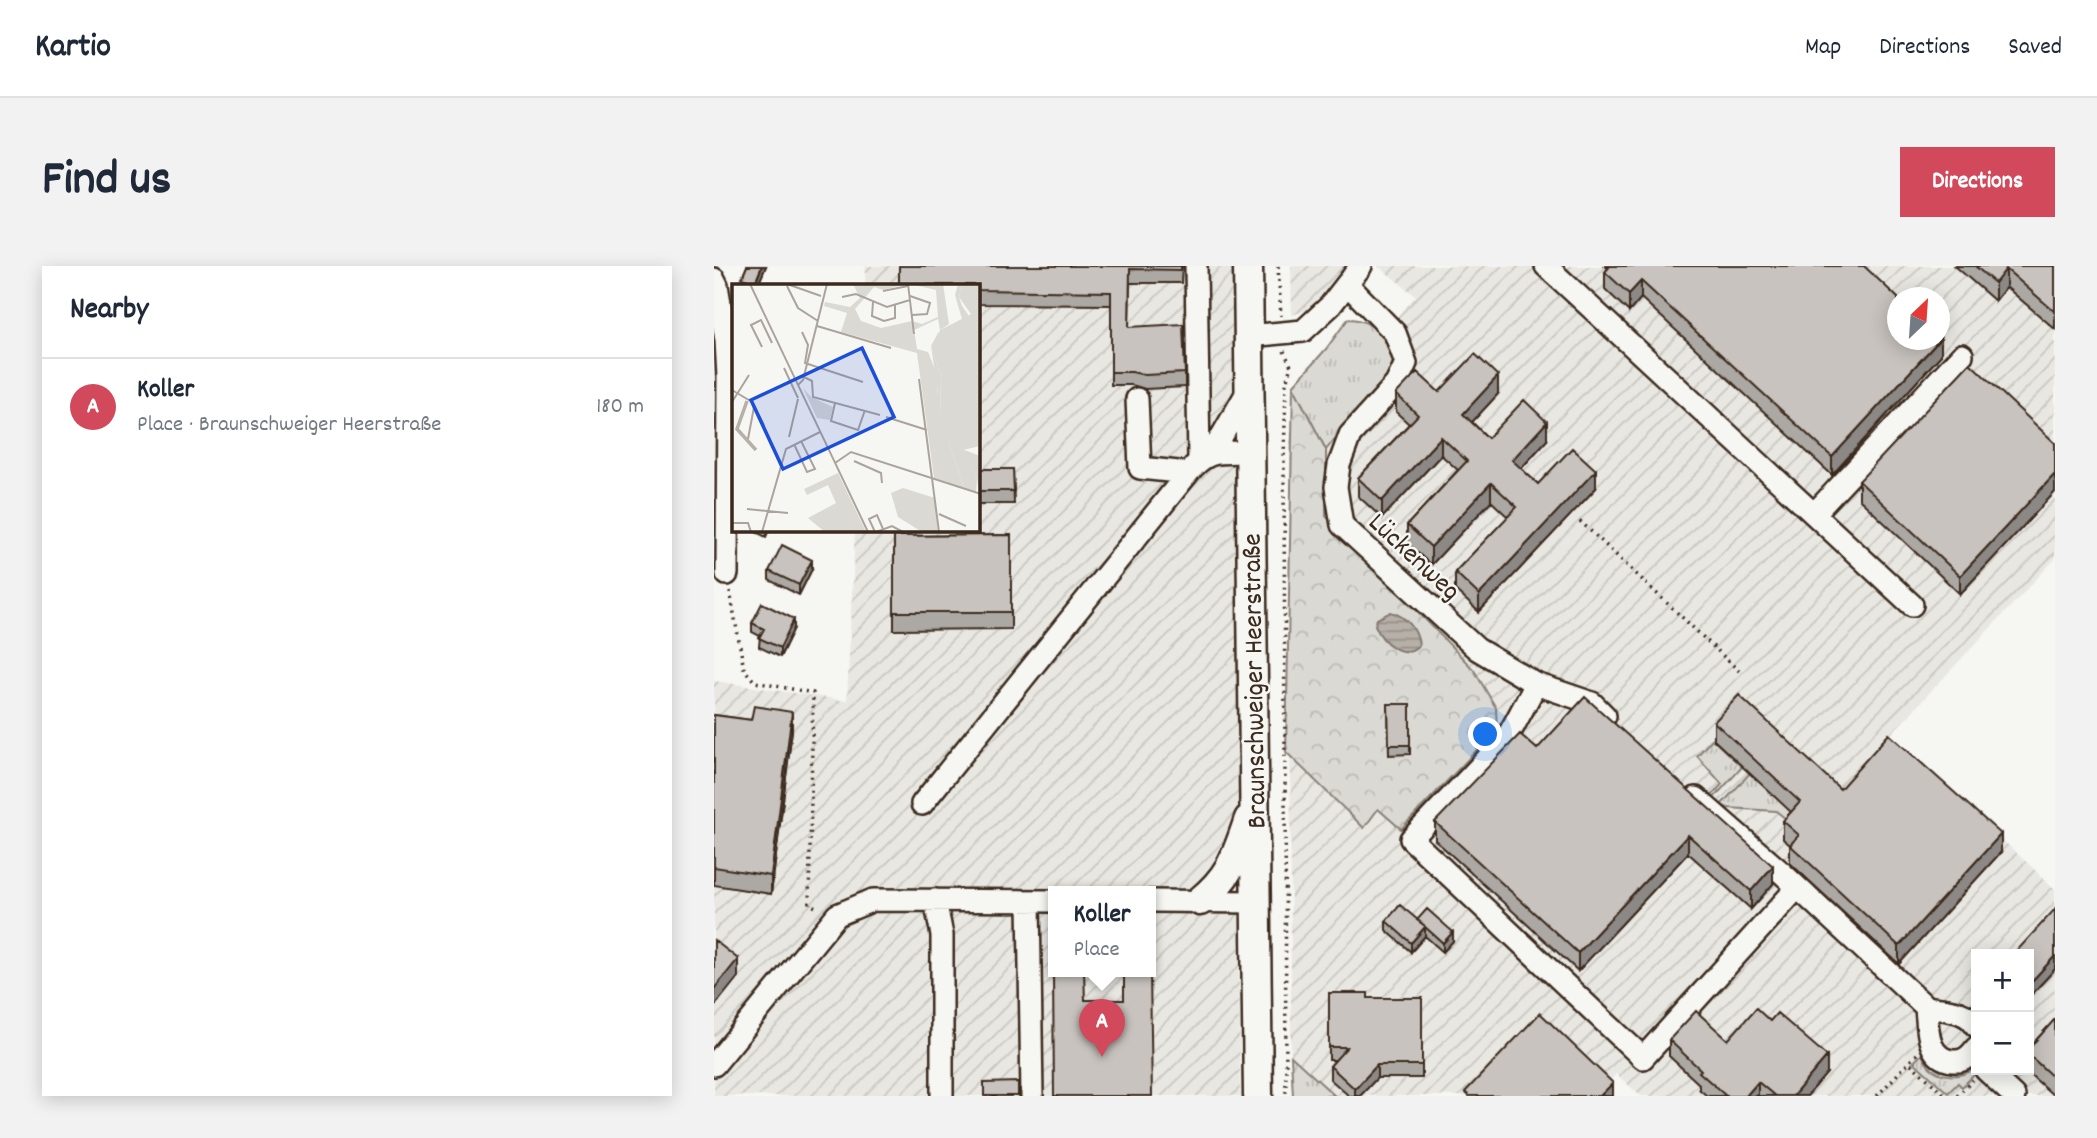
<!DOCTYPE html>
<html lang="en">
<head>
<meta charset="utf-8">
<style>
	:root { --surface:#fff; --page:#f2f2f3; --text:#1f2937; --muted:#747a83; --line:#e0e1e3; --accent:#d1495b }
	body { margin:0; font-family:Dekko,sans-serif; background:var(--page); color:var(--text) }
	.controls { position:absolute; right:21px; bottom:21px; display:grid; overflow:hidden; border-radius:0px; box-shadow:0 4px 18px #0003 }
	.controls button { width:63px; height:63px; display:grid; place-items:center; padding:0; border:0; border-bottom:2px solid var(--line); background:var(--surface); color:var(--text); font:35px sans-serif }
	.compass { position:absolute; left:1173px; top:21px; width:63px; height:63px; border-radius:50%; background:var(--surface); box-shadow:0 4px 18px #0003; rotate:25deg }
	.you { position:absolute; left:772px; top:469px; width:24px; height:24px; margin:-18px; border:5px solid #fff; border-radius:50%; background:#1a73e8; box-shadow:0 0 0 10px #1a73e833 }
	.badge { display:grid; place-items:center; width:46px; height:46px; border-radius:50%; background:var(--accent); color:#fff; font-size:23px; font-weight:700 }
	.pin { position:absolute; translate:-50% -58px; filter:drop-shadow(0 2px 4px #0008) }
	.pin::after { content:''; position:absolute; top:37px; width:24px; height:21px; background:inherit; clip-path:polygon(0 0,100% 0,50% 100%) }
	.popup { position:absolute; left:334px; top:620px; width:108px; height:91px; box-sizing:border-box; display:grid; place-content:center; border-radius:0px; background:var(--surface); filter:drop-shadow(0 2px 5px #0005); font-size:23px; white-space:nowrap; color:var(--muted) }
	.popup b { font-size:26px; color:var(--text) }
	.popup::after { content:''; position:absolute; left:50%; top:100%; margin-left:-14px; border:14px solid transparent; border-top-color:var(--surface) }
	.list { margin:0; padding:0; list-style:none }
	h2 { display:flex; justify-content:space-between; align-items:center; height:91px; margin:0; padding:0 28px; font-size:30px }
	h2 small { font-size:23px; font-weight:400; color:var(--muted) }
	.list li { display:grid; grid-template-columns:46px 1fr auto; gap:21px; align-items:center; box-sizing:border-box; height:98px; padding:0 28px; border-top:2px solid var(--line) }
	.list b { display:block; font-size:26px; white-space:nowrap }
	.list p { margin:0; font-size:23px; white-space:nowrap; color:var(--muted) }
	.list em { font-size:23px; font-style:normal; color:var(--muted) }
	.map { position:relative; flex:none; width:1341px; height:830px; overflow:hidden; border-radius:0px }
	header { display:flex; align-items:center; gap:42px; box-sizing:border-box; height:98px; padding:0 35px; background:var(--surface); border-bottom:2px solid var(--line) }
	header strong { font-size:33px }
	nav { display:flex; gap:38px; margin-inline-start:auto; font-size:24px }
	.intro { display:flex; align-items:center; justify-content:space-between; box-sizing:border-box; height:168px; padding:0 42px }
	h1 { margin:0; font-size:49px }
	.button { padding:18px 32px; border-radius:0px; background:var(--accent); color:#fff; font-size:24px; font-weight:700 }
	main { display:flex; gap:42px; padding:0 42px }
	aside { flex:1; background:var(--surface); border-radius:0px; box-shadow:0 4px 18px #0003 }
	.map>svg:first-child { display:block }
	.industrial { fill:url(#industrial-furrows); fill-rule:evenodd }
	.grass { fill:url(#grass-tufts); stroke:#8a8278; stroke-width:2 }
	.forest { fill:url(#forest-crowns); stroke:#8a8278; stroke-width:2 }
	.water { fill:url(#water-rules); stroke:#857a71; stroke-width:2 }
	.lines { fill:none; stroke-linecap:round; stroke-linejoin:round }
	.minor-casing { stroke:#3b2a1e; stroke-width:26 }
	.major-casing { stroke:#3b2a1e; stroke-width:33 }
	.path { stroke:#3b2a1e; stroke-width:3.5; stroke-dasharray:2 5; stroke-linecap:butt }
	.minor { stroke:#f6f6f2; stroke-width:21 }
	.major { stroke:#f6f6f2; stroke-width:28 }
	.wall { fill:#aca8a3; stroke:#3b2a1e; stroke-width:2 }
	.shaded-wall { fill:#8c8885; stroke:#3b2a1e; stroke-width:2 }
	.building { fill:#c8c3be; stroke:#3b2a1e; stroke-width:2 }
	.labels { text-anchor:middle; stroke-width:5; stroke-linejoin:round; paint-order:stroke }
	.street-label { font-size:28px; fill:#3b2a1e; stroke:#f6f6f2 }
	.inset-river { fill:none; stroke:#b6b0a9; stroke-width:3.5 }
	.inset-road { fill:none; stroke:#aba49d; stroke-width:2 }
	.view { fill:#1d4ed8; fill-opacity:0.15; stroke:#1d4ed8; stroke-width:3.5 }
	.inset-edge { fill:none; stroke:#3b2a1e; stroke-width:3.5 }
</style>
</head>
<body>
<header>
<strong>Kartio</strong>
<nav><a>Map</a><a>Directions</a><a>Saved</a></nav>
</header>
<div class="intro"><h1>Find us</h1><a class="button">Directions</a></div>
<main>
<aside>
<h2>Nearby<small></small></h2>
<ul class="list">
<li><span class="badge">A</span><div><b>Koller</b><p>Place · Braunschweiger Heerstraße</p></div><em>180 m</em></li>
</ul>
</aside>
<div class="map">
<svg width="1341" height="830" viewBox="0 0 1341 830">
	<defs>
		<pattern id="industrial-furrows" width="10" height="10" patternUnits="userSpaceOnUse" patternTransform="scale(1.75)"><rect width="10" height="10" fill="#e8e7e2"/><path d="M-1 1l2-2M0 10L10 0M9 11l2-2" fill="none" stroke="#c8c6c1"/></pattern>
		<pattern id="grass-tufts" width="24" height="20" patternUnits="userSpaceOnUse" patternTransform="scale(1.75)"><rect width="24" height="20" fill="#dad9d3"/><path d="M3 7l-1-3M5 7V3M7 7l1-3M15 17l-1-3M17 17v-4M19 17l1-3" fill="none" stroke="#bcbab5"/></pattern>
		<pattern id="forest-crowns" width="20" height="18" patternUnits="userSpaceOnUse" patternTransform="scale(1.75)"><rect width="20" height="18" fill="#dad9d3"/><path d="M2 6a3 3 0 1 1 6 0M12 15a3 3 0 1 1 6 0" fill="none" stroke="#bcbab5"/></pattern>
		<pattern id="water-rules" width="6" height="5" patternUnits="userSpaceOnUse" patternTransform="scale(1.75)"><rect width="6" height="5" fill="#b6b0a9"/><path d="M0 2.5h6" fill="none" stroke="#958f89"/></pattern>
	</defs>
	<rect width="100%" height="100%" fill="#f6f6f2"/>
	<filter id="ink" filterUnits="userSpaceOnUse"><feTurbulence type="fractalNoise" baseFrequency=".0143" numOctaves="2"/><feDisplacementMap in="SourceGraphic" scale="14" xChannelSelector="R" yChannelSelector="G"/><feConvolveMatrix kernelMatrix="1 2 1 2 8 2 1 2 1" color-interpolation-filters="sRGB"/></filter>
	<g filter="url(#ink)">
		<path class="industrial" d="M 152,0 L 520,0 L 526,830 L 0,830 L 0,415 L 133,435 L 141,264 L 264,264 L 264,19 L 151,19 ZM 339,625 L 437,625 L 437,705 L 339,705 Z
			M 577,0 L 632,0 L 595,44 L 578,49 Z
			M 664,0 L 1341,0 L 1341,293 L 1176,469 L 1341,623 L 1341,830 L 927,830 L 902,808 L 882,830 L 621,830 L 577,790 L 576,167 L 702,30 ZM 1184,32 L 1226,32 L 1226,74 L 1184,74 ZM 1262,688 L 1315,688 L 1315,804 L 1262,804 Z"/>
		<path class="grass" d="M 634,53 C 649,53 657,59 668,68 C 699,94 658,129 640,150 C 630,161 621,172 612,184 L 579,120 L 612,83 Z
			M 998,473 L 1028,501 L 997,535 L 995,533 L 1008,518 L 983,490 Z
			M 1036,507 L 1102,568 L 1097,573 L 1062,545 L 1014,542 L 1007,539 Z
			M 1208,788 C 1216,811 1239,814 1259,804 L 1262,807 L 1248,821 L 1244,817 L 1234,827 L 1200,796 Z
			M 577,790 L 621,830 L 579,830 Z"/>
		<path class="forest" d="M 579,120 L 612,184 L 612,250 L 760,404 L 782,442 L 783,463 L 687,563 L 664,543 L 650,562 L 572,486 Z"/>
		<path class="water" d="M 677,346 C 693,351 703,363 705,379 C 688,395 668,376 661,359 L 663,353 Z"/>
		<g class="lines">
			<defs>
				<path id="minor" d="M 482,0 L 485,193
					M 832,0 L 1198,339
					M 0,13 L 3,19 L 12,74 L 14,111 L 13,308
					M 633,18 L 681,67 L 692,97 L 682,118 L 636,169 L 625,199 L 622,221 L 628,259 L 763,383 L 822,418 L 878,437 L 891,450
					M 534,70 L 589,65 L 616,40 L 647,0
					M 423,133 L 426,202 L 474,207 C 494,182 505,187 535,186
					M 498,187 L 535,123
					M 1100,248 L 1248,89
					M 822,418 L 793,472 L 697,573 L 929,792 L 1083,622
					M 982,532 L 1068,607 L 1212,741
					M 208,538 L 474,207
					M 221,634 L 228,669 L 228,830
					M 315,635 L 318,830
					M 437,635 L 542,636
					M 1262,760 C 1252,743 1231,744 1212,741 C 1214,761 1212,793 1239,795 C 1250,796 1256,790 1262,782
					M 0,799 L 123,649 L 159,634 L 339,635
					M 1272,804 L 1300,830"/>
				<path id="major" d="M 534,0 L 544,830
					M 486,635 C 517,610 522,590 535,553"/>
			</defs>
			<use href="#minor" class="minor-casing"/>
			<use href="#major" class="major-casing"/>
			<path class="path" d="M 564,0 L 567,50
				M 570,85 L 577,100 L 572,117 L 570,195 L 572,830
				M 866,255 L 1025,405
				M 16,325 L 30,403 L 41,416 L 99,427 L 95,638 L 104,642
				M 1203,788 L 1195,796 L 1232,830
				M 1163,830 L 1195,796
				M 1243,830 L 1259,814"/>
			<use href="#minor" class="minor"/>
			<use href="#major" class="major"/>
		</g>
		<path class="wall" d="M 33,0 L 52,0 L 44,19 L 28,19 L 28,12 Z
			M 185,0 L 468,0 L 467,17 L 416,17 L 415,61 L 471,107 L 471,121 L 431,123 L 418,119 L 397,119 L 397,39 L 264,38 L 264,19 Z
			M 891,0 L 1150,0 L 1227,89 L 1118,209 L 927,32 L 915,46 L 891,23 L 891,6 L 894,2 Z
			M 1241,0 L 1341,0 L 1341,63 L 1292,21 L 1281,35 Z
			M 725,126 L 784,128 L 758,156 L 774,172 L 833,174 L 807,203 L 824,218 L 882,222 L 765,346 L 741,324 L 741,306 L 794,251 L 777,235 L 717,299 L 693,277 L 693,259 L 744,204 L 727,189 L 668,252 L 644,230 L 644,212 L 695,158 L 682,146 L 682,128 Z
			M 1341,177 L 1341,226 L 1246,328 L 1145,233 L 1145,215 Z
			M 264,203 L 299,203 L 300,238 L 264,238 Z
			M 38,264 L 55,264 L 52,271 Z
			M 297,269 L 297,363 L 180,364 L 180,270 Z
			M 98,303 L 85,329 L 55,314 L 55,305 Z
			M 38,357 L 80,362 L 66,391 L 45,381 L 46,370 L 38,366 Z
			M 674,438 L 696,438 L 696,488 L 675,489 Z
			M 0,449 L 37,454 L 78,464 L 57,628 L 0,619 Z
			M 1000,456 L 1126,523 L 1287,586 L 1185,698 L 1076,597 L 1076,579 L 1069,573 L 1069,555 L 1077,546 L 1000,474 Z
			M 823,483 L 1059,618 L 1037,643 L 974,587 L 864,705 L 721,574 L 721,556 Z
			M 1341,643 L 1341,703 L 1317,729 L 1315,727 L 1315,688 Z
			M 703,654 L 739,675 L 729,686 L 711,670 L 697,686 L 672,664 L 672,655 Z
			M 615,727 L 654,732 L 708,732 L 708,812 L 663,812 L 646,830 L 635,830 L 616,813 L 616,800 L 621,794 L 615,794 Z
			M 1341,753 L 1341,830 L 1340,830 L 1311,804 L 1315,804 L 1315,782 Z
			M 955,774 L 1014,774 L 1113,807 L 1093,830 L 993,830 L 985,823 L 985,818 L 955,790 Z"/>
		<path class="shaded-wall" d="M 48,0 L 52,0 L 44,19 L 41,19 Z
			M 1292,3 L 1292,21 L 1281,35 L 1281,17 Z
			M 927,15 L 927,32 L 915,46 L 915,28 Z
			M 1227,72 L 1227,89 L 1118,209 L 1118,191 Z
			M 784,110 L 784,128 L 749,166 L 749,148 Z
			M 833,156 L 833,174 L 798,212 L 798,194 Z
			M 727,171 L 727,189 L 668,252 L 668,235 Z
			M 882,204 L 882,222 L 765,346 L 765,329 Z
			M 1341,208 L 1341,226 L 1246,328 L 1246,310 Z
			M 777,217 L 777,235 L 717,299 L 717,281 Z
			M 98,294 L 98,303 L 85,329 L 85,319 Z
			M 80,353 L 80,362 L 66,391 L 66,382 Z
			M 78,446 L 78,464 L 57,628 L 57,610 Z
			M 1287,568 L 1287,586 L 1185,698 L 1185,680 Z
			M 974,569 L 974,587 L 864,705 L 864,687 Z
			M 1059,600 L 1059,618 L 1037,643 L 1037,625 Z
			M 711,661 L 711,670 L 697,686 L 697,677 Z
			M 739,666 L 739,675 L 729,686 L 729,677 Z
			M 1341,690 L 1341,703 L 1317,729 L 1317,716 Z
			M 24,693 L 24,711 L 0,741 L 0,723 Z
			M 1113,790 L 1113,807 L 1093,830 L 1079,830 Z
			M 663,799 L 663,812 L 646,830 L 641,830 L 641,823 Z
			M 1044,816 L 1044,830 L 1032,830 Z
			M 899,817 L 899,830 L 886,830 Z"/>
		<path class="building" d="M 33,0 L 48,0 L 41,17 L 28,12 Z
			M 185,0 L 467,0 L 467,4 L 416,3 L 415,61 L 469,58 L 471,107 L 431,109 L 418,106 L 397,106 L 397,26 L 264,24 L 264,19 L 185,19 Z
			M 896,0 L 1150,0 L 1184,32 L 1184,74 L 1226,74 L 1226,70 L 1227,72 L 1118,191 L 927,15 L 915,28 L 891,6 Z
			M 1261,0 L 1341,0 L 1341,46 L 1292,3 L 1281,17 Z
			M 761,88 L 784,110 L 749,148 L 774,172 L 810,134 L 833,156 L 798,194 L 824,218 L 858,182 L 882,204 L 765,329 L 741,306 L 803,241 L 777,217 L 717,281 L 693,259 L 753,195 L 727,171 L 668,235 L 644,212 L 704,149 L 682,128 L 703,106 L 725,126 Z
			M 1256,97 L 1341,177 L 1341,208 L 1246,310 L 1145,215 Z
			M 264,203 L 299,203 L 300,225 L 264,225 Z
			M 297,269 L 297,346 L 180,346 L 180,270 Z
			M 68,279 L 98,294 L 85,319 L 55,305 Z
			M 48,337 L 80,353 L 66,382 L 45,372 L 50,363 L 38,357 Z
			M 1025,429 L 1126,523 L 1175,468 L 1287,568 L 1185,680 L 1076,579 L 1085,569 L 1069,555 L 1086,536 L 1000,456 Z
			M 871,431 L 1059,600 L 1037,625 L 974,569 L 864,687 L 721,556 L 806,468 L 823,483 Z
			M 674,438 L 696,438 L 696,479 L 675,479 Z
			M 40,440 L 78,446 L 57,610 L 0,601 L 0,449 L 37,454 Z
			M 686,639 L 711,660 L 703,654 L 713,643 L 739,666 L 729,677 L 711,661 L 697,677 L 672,655 Z
			M 1341,643 L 1341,690 L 1317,716 L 1315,713 L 1315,688 L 1300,688 Z
			M 0,674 L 24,693 L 0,723 Z
			M 339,705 L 370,705 L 371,734 L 410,734 L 410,705 L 436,705 L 438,830 L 340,830 Z
			M 615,727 L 654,727 L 654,732 L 708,732 L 708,799 L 663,799 L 641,823 L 616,800 L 633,781 L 615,781 Z
			M 1042,742 L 1056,755 L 1063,747 L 1113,790 L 1079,830 L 1061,830 L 1044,816 L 1032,830 L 1012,830 L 985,806 L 987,804 L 955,774 L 982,745 L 1014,774 Z
			M 826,747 L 899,817 L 886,830 L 755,830 L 751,826 Z
			M 1341,753 L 1341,813 L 1315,789 L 1315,782 Z
			M 304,816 L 304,830 L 270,830 L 270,817 Z"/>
	</g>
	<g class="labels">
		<g class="street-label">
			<text transform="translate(702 289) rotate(43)" y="10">Lückenweg</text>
			<text transform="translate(538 415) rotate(-91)" y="10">Braunschweiger Heerstraße</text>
		</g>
	</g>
	<g transform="translate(18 18)">
		<rect width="248" height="248" fill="#f6f6f2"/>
		<path d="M 121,0 L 174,0 L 151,6 L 142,3 L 123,25 L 129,37 L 149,44 L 180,37 L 190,40 L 206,33 L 204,6 L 178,0 L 211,0 L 217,40 L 208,46 L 206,35 L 182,46 L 185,65 L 196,68 L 204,88 L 208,135 L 209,93 L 199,62 L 206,49 L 239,30 L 227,13 L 231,0 L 248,0 L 248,105 L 218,105 L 217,158 L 232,204 L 202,194 L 185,69 L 109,48 L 115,29 L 92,22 L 93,18 L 118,23 L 128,14 ZM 230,165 L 248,172 L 247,209 L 245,195 Z" fill="#dad9d3"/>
		<path d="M 226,0 L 231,0 L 227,13 L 230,22 L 241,38 L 206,53 L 208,46 L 230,35 L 223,11 ZM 199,62 L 209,93 L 208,136 L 203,127 L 206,108 ZM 227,98 L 248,105 L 248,162 L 231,166 L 245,195 L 244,208 L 232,204 L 217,158 L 215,124 L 218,105 ZM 71,104 L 79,113 L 101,123 L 98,136 L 85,134 ZM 106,189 L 134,248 L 93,248 L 76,234 L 104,219 L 96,201 L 75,211 L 72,205 ZM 171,204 L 203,214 L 206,248 L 190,248 L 166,233 L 159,209 Z" fill="#dad9d3"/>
		<path class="inset-river" d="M 15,117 L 5,145 L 24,166"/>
		<path class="inset-road" d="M 18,0 L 136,248M 55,0 L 89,12M 176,0 L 182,50M 55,2 L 66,24 L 86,37M 151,7 L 176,2M 178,12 L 198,19 L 195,30 L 180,31M 110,13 L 124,10 L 155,23 L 178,16M 141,18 L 140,32 L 152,37 L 163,34 L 163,21M 85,42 L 159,64M 70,48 L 76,61 L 73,79 L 131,98M 30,63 L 19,41 L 29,36 L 40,59M 52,84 L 66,114M 72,93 L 80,97 L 81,113 L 148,131M 187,95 L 207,248M 66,101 L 71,96 L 95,0M 0,106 L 20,118 L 32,141M 0,118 L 17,91M 103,119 L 99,137 L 126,146 L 133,126M 154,133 L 195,146M 57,153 L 66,115M 16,155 L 22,123M 62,160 L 75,188 L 83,185 L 69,157M 122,177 L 149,189 L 150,199M 103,179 L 119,168 L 249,210M 15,225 L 56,229M 207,230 L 234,242M 0,239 L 16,239 L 19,248M 30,248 L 54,165 L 88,148M 143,248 L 137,235 L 145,231 L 151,245M 144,248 L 160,242 L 171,248"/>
		<path class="view" d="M 130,64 L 162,133 L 51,185 L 19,116 Z"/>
		<rect width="248" height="248" class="inset-edge"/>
	</g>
</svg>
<div class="controls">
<button>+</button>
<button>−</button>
</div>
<svg class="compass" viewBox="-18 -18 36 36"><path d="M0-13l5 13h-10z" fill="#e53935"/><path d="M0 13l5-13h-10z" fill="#747a83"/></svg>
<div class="you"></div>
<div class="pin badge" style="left:388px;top:791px">A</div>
<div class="popup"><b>Koller</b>Place</div>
</div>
</main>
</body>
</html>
